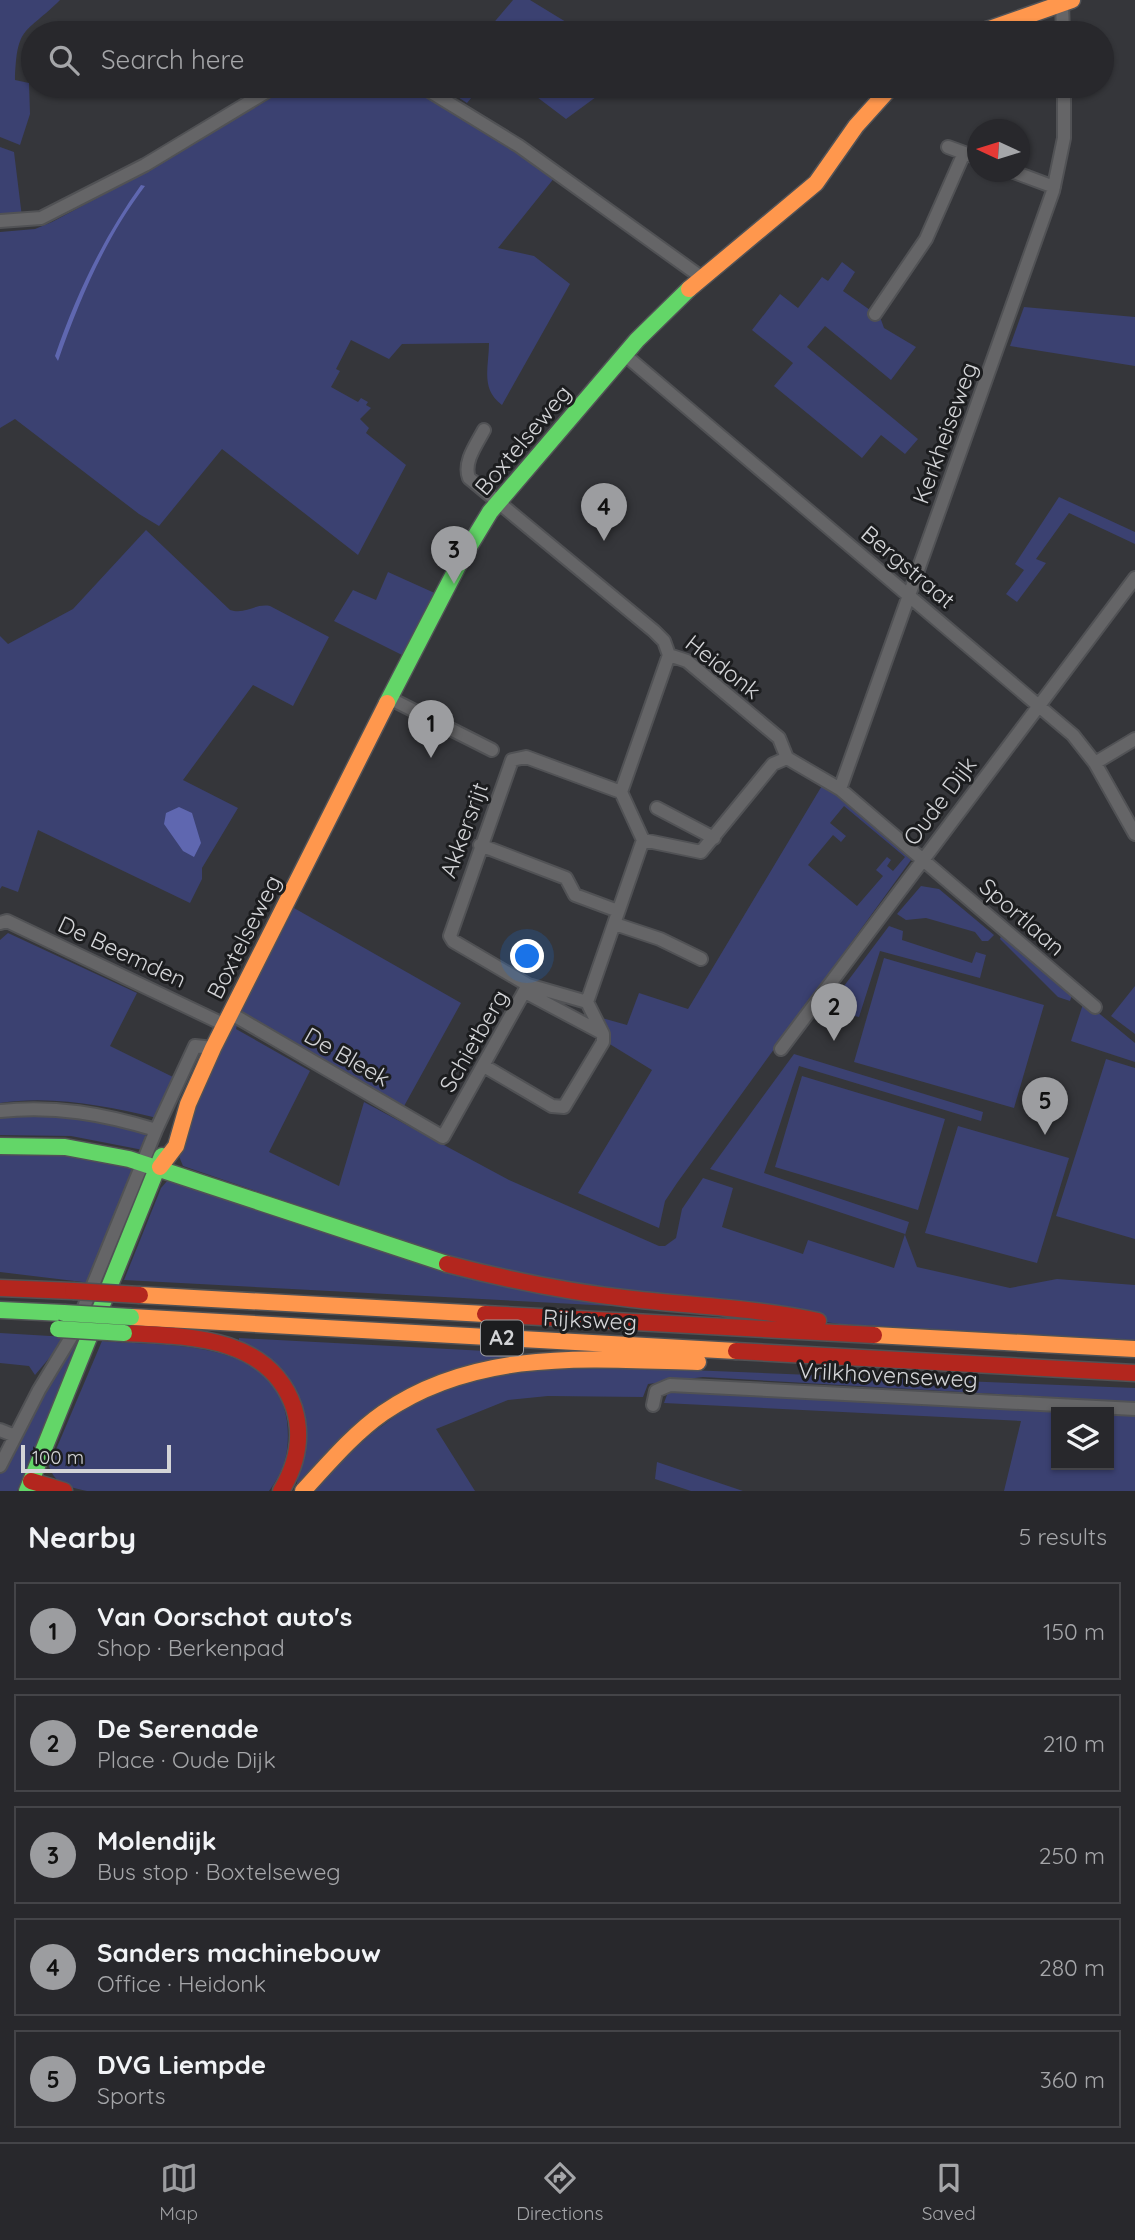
<!DOCTYPE html>
<html lang="en">
<head>
<meta charset="utf-8">
<style>
	:root { --surface:#28282c; --page:#343438; --text:#f1f3f6; --muted:#a5a6a9; --line:#444448; --accent:#9c9da0 }
	body { margin:0; font-family:Quicksand,sans-serif; background:var(--page); color:var(--text) }
	.controls { position:absolute; right:21px; bottom:21px; display:grid; overflow:hidden; border-radius:0px; box-shadow:0 2px 5px #0004 }
	.controls button { width:63px; height:63px; display:grid; place-items:center; padding:0; border:0; border-bottom:2px solid var(--line); background:var(--surface); color:var(--text); font:35px sans-serif }
	.compass { position:absolute; left:967px; top:119px; width:63px; height:63px; border-radius:50%; background:var(--surface); box-shadow:0 2px 5px #0004; rotate:274deg }
	.scale { position:absolute; left:21px; bottom:18px; width:150px; box-sizing:border-box; padding-left:7px; border:4px solid #d3d4d7; border-top:0; font-size:19px; line-height:24px; white-space:nowrap; color:#d3d4d7; -webkit-text-stroke:5px #1c1d1f; paint-order:stroke }
	.you { position:absolute; left:528px; top:957px; width:24px; height:24px; margin:-18px; border:5px solid #fff; border-radius:50%; background:#1a73e8; box-shadow:0 0 0 10px #1a73e833 }
	.badge { display:grid; place-items:center; width:46px; height:46px; border-radius:50%; background:var(--accent); color:#111; font-size:23px; font-weight:700 }
	.pin { position:absolute; translate:-50% -58px; filter:drop-shadow(0 2px 4px #0008) }
	.pin::after { content:''; position:absolute; top:37px; width:24px; height:21px; background:inherit; clip-path:polygon(0 0,100% 0,50% 100%) }
	.list { margin:0; padding:0; list-style:none }
	h2 { display:flex; justify-content:space-between; align-items:center; height:91px; margin:0; padding:0 28px; font-size:30px }
	h2 small { font-size:23px; font-weight:400; color:var(--muted) }
	.list li { display:grid; grid-template-columns:46px 1fr auto; gap:21px; align-items:center; box-sizing:border-box; height:98px; margin:0 14px 14px; padding:0 14px; border:2px solid var(--line); border-radius:0px }
	.list b { display:block; font-size:26px; white-space:nowrap }
	.list p { margin:0; font-size:23px; white-space:nowrap; color:var(--muted) }
	.list em { font-size:23px; font-style:normal; color:var(--muted) }
	.icon { flex:none; width:38px; height:38px; fill:none; stroke:currentColor; stroke-width:2; stroke-linecap:round; stroke-linejoin:round }
	.map { position:relative; flex:none; width:1135px; height:1491px; overflow:hidden }
	.search { position:absolute; background:var(--surface); box-shadow:0 2px 5px #0004; left:21px; right:21px; top:21px; height:77px; display:flex; align-items:center; gap:18px; box-sizing:border-box; padding:0 24px; border-radius:38px; color:var(--muted); font-size:26px }
	.sheet { height:651px; background:var(--surface) }
	nav { display:flex; justify-content:space-around; align-items:center; box-sizing:border-box; height:98px; border-top:2px solid var(--line); background:var(--surface); font-size:19px; color:var(--muted) }
	nav a { display:grid; justify-items:center; gap:4px }
	nav .on { color:var(--accent) }
	.map>svg:first-child { display:block }
	.green { fill:#3b4171; fill-rule:evenodd }
	.water { fill:#5f67b0 }
	.lines { fill:none; stroke-linecap:round; stroke-linejoin:round }
	.street-casing { stroke:#515255; stroke-width:16 }
	.fast-casing { stroke:#515255; stroke-width:19 }
	.slow-casing { stroke:#515255; stroke-width:19 }
	.jam-casing { stroke:#515255; stroke-width:19 }
	.street { stroke:#656567; stroke-width:12 }
	.fast { stroke:#63d668; stroke-width:16 }
	.slow { stroke:#ff974d; stroke-width:16 }
	.jam { stroke:#b3261e; stroke-width:16 }
	.fast-bridge-casing { stroke:#515255; stroke-width:19; stroke-linecap:butt }
	.jam-bridge-casing { stroke:#515255; stroke-width:19; stroke-linecap:butt }
	.fast-bridge { stroke:#63d668; stroke-width:16 }
	.jam-bridge { stroke:#b3261e; stroke-width:16 }
	.labels { text-anchor:middle; stroke-width:6; stroke-linejoin:round; paint-order:stroke }
	.shield { fill:#1c1d1f; stroke:#9c9da0; stroke-width:2 }
	.shield-label { font-size:21px; font-weight:bold; fill:#d3d4d7 }
	.street-label { font-size:23px; fill:#d3d4d7; stroke:#1c1d1f }
</style>
</head>
<body>
<div class="map">
<svg width="1135" height="1491" viewBox="0 0 1135 1491">
	<rect width="100%" height="100%" fill="#35363a"/>
	<path class="green" d="M 0,0 L 60,0 C 25,35 17,24 15,80 L 29,83 L 30,114 L 20,145 L 0,137 Z
		M 513,0 L 530,0 L 584,33 L 485,33 Z
		M 291,86 L 410,86 L 555,177 L 498,248 L 534,256 L 570,284 L 502,405 C 480,389 489,367 489,343 L 402,344 L 389,359 L 351,340 L 336,369 L 340,371 L 331,387 L 358,402 L 361,398 L 368,402 L 366,405 L 371,408 L 360,419 L 369,428 L 366,433 L 406,465 L 358,555 L 222,449 L 159,526 L 139,514 L 15,419 L 0,428 L 0,232 L 35,229 L 52,222 L 155,167 Z
		M 441,86 L 481,86 L 467,103 Z
		M 527,86 L 611,86 L 566,119 L 525,88 Z
		M 0,147 L 14,152 L 22,217 L 0,219 Z
		M 842,262 L 855,272 L 843,291 L 880,317 L 884,328 L 916,347 L 891,380 L 825,326 L 807,347 L 918,439 L 905,454 L 881,435 L 862,458 L 774,386 L 793,363 L 752,330 L 780,294 L 798,308 L 822,277 L 828,281 Z
		M 1024,307 L 1135,317 L 1135,366 L 1010,346 Z
		M 1059,497 L 1135,532 L 1135,544 L 1069,513 L 1036,559 L 1046,563 L 1017,602 L 1006,594 L 1024,570 L 1015,564 Z
		M 146,530 L 230,610 C 246,615 255,603 270,606 L 329,637 L 293,706 L 253,685 L 183,780 L 238,808 L 202,868 L 202,879 L 190,903 L 38,830 L 18,892 L 2,886 L 0,889 L 0,636 L 8,644 L 73,609 Z
		M 388,572 L 439,595 L 406,657 L 334,621 L 353,590 L 376,600 Z
		M 823,784 L 911,860 L 677,1183 L 665,1201 L 659,1228 L 578,1193 L 652,1070 L 608,1043 L 602,1018 L 627,1025 L 639,993 L 688,1009 ZM 844,806 L 905,857 L 893,871 L 887,866 L 891,860 L 887,857 L 876,870 L 883,876 L 857,906 L 808,865 L 833,835 L 841,842 L 846,836 L 830,823 Z
		M 921,886 L 939,889 L 994,935 L 988,941 L 982,941 L 975,932 L 926,918 L 906,920 L 897,914 Z
		M 294,908 L 461,1003 L 403,1108 L 240,1015 L 236,1029 L 310,1071 L 269,1152 L 339,1186 L 364,1102 L 509,1180 L 659,1246 L 665,1246 L 676,1238 L 682,1209 L 703,1178 L 733,1188 L 722,1227 L 803,1254 L 808,1240 L 894,1268 L 905,1234 L 710,1169 L 794,1054 L 983,1112 L 981,1121 L 799,1066 L 764,1173 L 909,1222 L 905,1235 L 917,1267 L 1010,1288 L 1057,1279 L 1135,1285 L 1135,1341 L 839,1324 L 490,1271 L 183,1166 L 178,1154 L 204,1081 Z
		M 889,926 L 903,931 L 902,940 L 972,963 L 976,952 L 986,955 L 980,978 L 880,951 L 859,1017 L 826,1010 Z
		M 1003,929 L 1073,992 L 1070,1001 L 1058,997 L 1000,939 Z
		M 8,933 L 137,993 L 110,1046 L 175,1078 L 157,1118 C 106,1106 53,1095 0,1103 L 0,940 Z
		M 884,958 L 1044,1005 L 1014,1108 L 854,1062 Z
		M 1135,986 L 1135,1034 L 1111,1016 Z
		M 1084,1001 L 1135,1043 L 1135,1062 L 1071,1041 Z
		M 1106,1059 L 1135,1068 L 1135,1239 L 1056,1216 Z
		M 802,1076 L 945,1119 L 918,1210 L 775,1167 Z
		M 14,1112 L 102,1117 L 147,1134 L 143,1150 L 71,1136 L 0,1135 L 0,1114 Z
		M 958,1126 L 1069,1158 L 1037,1263 L 925,1233 Z
		M 44,1151 L 136,1167 L 91,1283 L 0,1272 L 0,1153 Z
		M 143,1170 L 146,1174 L 104,1284 L 17,1491 L 0,1491 L 0,1474 Z
		M 168,1180 L 350,1238 L 670,1309 L 124,1280 L 161,1188 Z
		M 0,1333 L 67,1337 L 35,1375 L 29,1366 L 0,1363 Z
		M 239,1338 L 524,1353 L 455,1371 L 296,1491 L 304,1424 L 239,1343 Z
		M 102,1341 C 164,1347 275,1336 287,1421 C 290,1448 286,1469 269,1491 L 87,1491 C 69,1487 55,1485 49,1466 Z
		M 563,1365 L 1135,1388 L 1135,1402 L 703,1377 L 648,1384 L 643,1397 L 548,1396 L 508,1400 L 436,1429 L 475,1491 L 313,1491 C 345,1458 377,1424 418,1401 C 461,1376 515,1373 563,1365 Z
		M 679,1389 L 1135,1413 L 1135,1491 L 1004,1491 L 1021,1421 L 664,1403 L 668,1392 ZM 1056,1412 L 1109,1412 L 1109,1465 L 1056,1465 Z
		M 657,1462 L 743,1491 L 691,1491 L 655,1479 Z"/>
	<path class="water" d="M 141,185 L 145,186 C 105,239 80,298 58,361 L 55,356 C 76,295 103,238 141,185 Z
		M 179,807 L 192,813 L 201,843 L 194,857 L 183,851 L 164,824 L 166,813 Z"/>
	<g class="lines">
		<defs>
			<path id="street" d="M 1062,4 L 1063,33
				M 421,86 L 519,146 L 701,277
				M 948,147 L 978,158
				M 1014,172 L 1054,187
				M 0,221 L 41,218 L 145,165 L 276,86
				M 875,314 L 926,239 L 964,153
				M 625,355 L 1073,735 L 1095,763 L 1135,834
				M 484,430 C 476,445 463,462 469,478 L 654,631 L 664,641 L 669,655 L 687,661 L 779,738 L 787,758 L 840,789 L 1095,1007
				M 669,655 L 621,792 L 643,840 L 701,852 L 773,764 L 787,758
				M 389,698 L 492,750
				M 1095,763 L 1135,739
				M 840,789 L 1053,191 L 1064,138 L 1064,86
				M 657,808 L 714,838
				M 480,845 L 566,878 L 575,895 L 618,911
				M 0,923 L 7,921 L 225,1025
				M 615,924 L 660,939 L 701,959
				M 528,985 L 453,941 L 450,936 L 512,760 L 526,757 L 621,792
				M 525,992 L 602,1033
				M 230,1013 L 443,1137 L 528,985 L 587,1002 L 643,840
				M 781,1049 L 1135,578
				M 484,1066 L 552,1106 L 564,1107 L 603,1042 L 603,1034 L 587,1002
				M 0,1111 C 54,1105 104,1114 156,1130
				M 653,1405 L 656,1391 L 670,1385 L 1135,1409
				M 0,1430 L 15,1436
				M 0,1466 L 39,1390 L 73,1334 L 156,1130 L 195,1046 L 213,1048"/>
			<path id="fast" d="M 387,703 L 461,560 L 490,512 L 637,340 L 689,289
				M 0,1146 L 65,1147 L 129,1159 L 447,1264
				M 0,1310 L 64,1313
				M 27,1491 L 162,1156"/>
			<path id="slow" d="M 978,33 L 1072,0
				M 689,289 L 816,183 L 856,126 L 892,86
				M 160,1167 L 176,1146 L 188,1104 L 213,1048 L 387,703
				M 140,1295 L 485,1314
				M 131,1317 L 736,1351
				M 874,1335 L 1135,1349
				M 303,1491 C 328,1464 353,1434 383,1413 C 477,1348 590,1359 698,1362"/>
			<path id="jam" d="M 447,1264 C 508,1280 569,1292 632,1299 C 694,1306 757,1308 818,1321
				M 0,1288 L 73,1291
				M 485,1314 L 874,1335
				M 124,1333 C 188,1336 270,1336 294,1408 C 303,1437 296,1466 281,1491
				M 736,1351 L 1135,1373
				M 31,1481 L 64,1491"/>
		</defs>
		<use href="#street" class="street-casing"/>
		<use href="#fast" class="fast-casing"/>
		<use href="#slow" class="slow-casing"/>
		<use href="#jam" class="jam-casing"/>
		<use href="#street" class="street"/>
		<use href="#fast" class="fast"/>
		<use href="#slow" class="slow"/>
		<use href="#jam" class="jam"/>
		<defs>
			<path id="fast-bridge" d="M 64,1313 L 131,1317
				M 58,1329 L 124,1333"/>
			<path id="jam-bridge" d="M 73,1291 L 140,1295"/>
		</defs>
		<use href="#fast-bridge" class="fast-bridge-casing"/>
		<use href="#jam-bridge" class="jam-bridge-casing"/>
		<use href="#fast-bridge" class="fast-bridge"/>
		<use href="#jam-bridge" class="jam-bridge"/>
	</g>
	<g class="labels">
		<rect class="shield" x="481" y="1320.5" width="42" height="35" rx="5"/>
		<g class="shield-label">
			<text x="502" y="1345">A2</text>
		</g>
		<g class="street-label">
			<text transform="translate(945 433) rotate(-70)" y="8">Kerkheiseweg</text>
			<text transform="translate(523 440) rotate(-50)" y="8">Boxtelseweg</text>
			<text transform="translate(908 567) rotate(40)" y="8">Bergstraat</text>
			<text transform="translate(723 667) rotate(38)" y="8">Heidonk</text>
			<text transform="translate(940 801) rotate(-53)" y="8">Oude Dijk</text>
			<text transform="translate(464 830) rotate(-70)" y="8">Akkersrijt</text>
			<text transform="translate(1022 917) rotate(41)" y="8">Sportlaan</text>
			<text transform="translate(244 937) rotate(-63)" y="8">Boxtelseweg</text>
			<text transform="translate(122 952) rotate(25)" y="8">De Beemden</text>
			<text transform="translate(474 1041) rotate(-60)" y="8">Schietberg</text>
			<text transform="translate(347 1057) rotate(30)" y="8">De Bleek</text>
			<text transform="translate(590 1320) rotate(3)" y="8">Rijksweg</text>
			<text transform="translate(888 1375) rotate(3)" y="8">Vrilkhovenseweg</text>
		</g>
	</g>
</svg>
<div class="controls">
<button><svg class="icon" aria-label="layers" viewBox="0 0 24 24"><path d="M12 4l9 5-9 5-9-5zM3 14l9 5 9-5"/></svg></button>
</div>
<svg class="compass" viewBox="-18 -18 36 36"><path d="M0-13l5 13h-10z" fill="#e53935"/><path d="M0 13l5-13h-10z" fill="#a5a6a9"/></svg>
<div class="scale">100 m</div>
<div class="you"></div>
<div class="pin badge" style="left:431px;top:758px">1</div>
<div class="pin badge" style="left:834px;top:1041px">2</div>
<div class="pin badge" style="left:454px;top:584px">3</div>
<div class="pin badge" style="left:604px;top:541px">4</div>
<div class="pin badge" style="left:1045px;top:1135px">5</div>
<div class="search"><svg class="icon" aria-label="search" viewBox="0 0 24 24"><circle cx="10" cy="10" r="6"/><path d="M15 15l6 6"/></svg>Search here</div>
</div>
<section class="sheet">
<h2>Nearby<small>5 results</small></h2>
<ul class="list">
<li><span class="badge">1</span><div><b>Van Oorschot auto's</b><p>Shop · Berkenpad</p></div><em>150 m</em></li>
<li><span class="badge">2</span><div><b>De Serenade</b><p>Place · Oude Dijk</p></div><em>210 m</em></li>
<li><span class="badge">3</span><div><b>Molendijk</b><p>Bus stop · Boxtelseweg</p></div><em>250 m</em></li>
<li><span class="badge">4</span><div><b>Sanders machinebouw</b><p>Office · Heidonk</p></div><em>280 m</em></li>
<li><span class="badge">5</span><div><b>DVG Liempde</b><p>Sports</p></div><em>360 m</em></li>
</ul>
</section>
<nav>
<a class="on"><svg class="icon" aria-label="map" viewBox="0 0 24 24"><path d="M3 6l6-2 6 2 6-2v14l-6 2-6-2-6 2zM9 4v14M15 6v14"/></svg>Map</a>
<a><svg class="icon" aria-label="directions" viewBox="0 0 24 24"><path d="M12 3l9 9-9 9-9-9zM9 14v-3h6M13 9l2 2-2 2"/></svg>Directions</a>
<a><svg class="icon" aria-label="saved" viewBox="0 0 24 24"><path d="M7 4h10v16l-5-4-5 4z"/></svg>Saved</a>
</nav>
</body>
</html>
